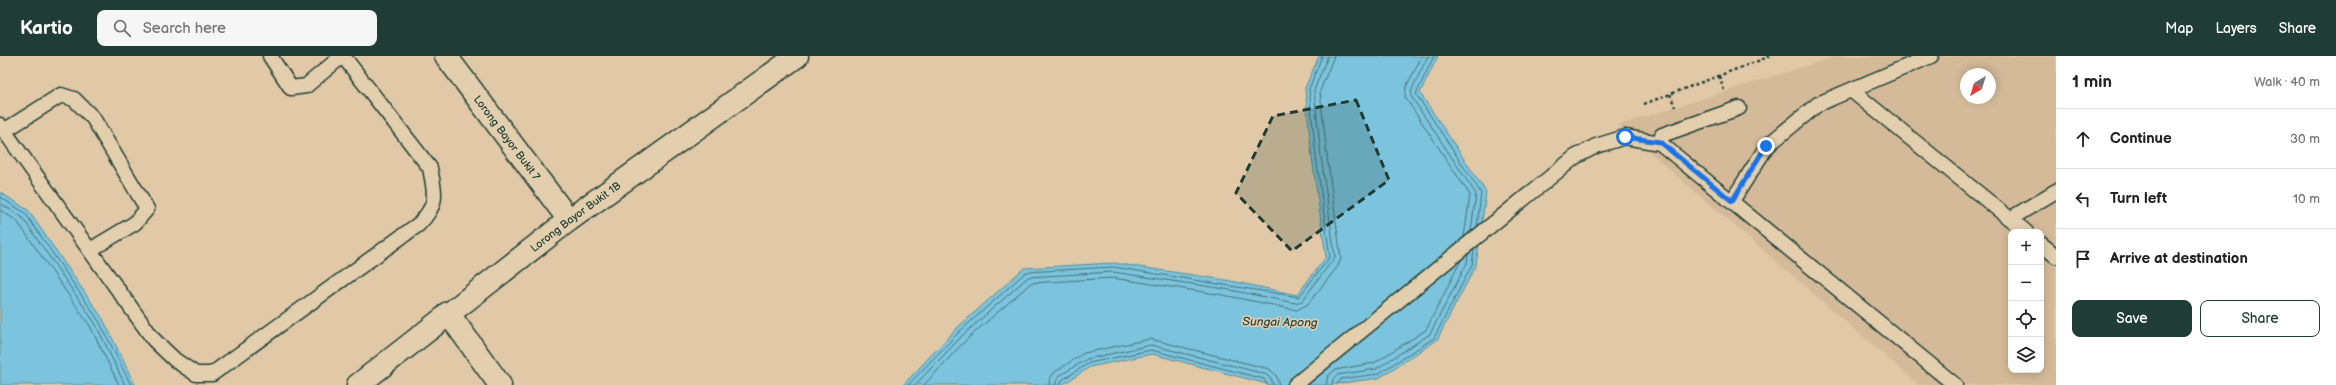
<!DOCTYPE html>
<html lang="en">
<head>
<meta charset="utf-8">
<style>
	:root { --surface:#fff; --page:#f6f6f6; --text:#222; --muted:#767676; --line:#e0e0e0; --accent:#1f3d34 }
	body { margin:0; font-family:"Balsamiq Sans",sans-serif; background:var(--page); color:var(--text) }
	.controls { position:absolute; right:12px; bottom:12px; display:grid; overflow:hidden; border-radius:8px; box-shadow:0 2px 10px #0003 }
	.controls button { width:36px; height:36px; display:grid; place-items:center; padding:0; border:0; border-bottom:1px solid var(--line); background:var(--surface); color:var(--text); font:20px sans-serif }
	.compass { position:absolute; left:1960px; top:12px; width:36px; height:36px; border-radius:50%; background:var(--surface); box-shadow:0 2px 10px #0003; rotate:218deg }
	.stop { position:absolute; width:12px; height:12px; margin:-9px; border:3px solid #1a73e8; border-radius:50%; background:#fff }
	.stop.end { background:#1a73e8; border-color:#fff; box-shadow:0 1px 4px #0008 }
	.list { margin:0; padding:0; list-style:none }
	h2 { display:flex; justify-content:space-between; align-items:center; height:52px; margin:0; padding:0 16px; font-size:17px }
	h2 small { font-size:13px; font-weight:400; color:var(--muted) }
	.list li { display:grid; grid-template-columns:26px 1fr auto; gap:12px; align-items:center; box-sizing:border-box; height:60px; padding:0 16px; border-top:1px solid var(--line) }
	.list b { display:block; font-size:15px; white-space:nowrap }
	.list em { font-size:13px; font-style:normal; color:var(--muted) }
	.actions { display:flex; gap:8px; padding:12px 16px }
	.actions a { flex:1; padding:9px 0; border:1px solid var(--accent); border-radius:8px; text-align:center; font-size:14px; color:var(--accent) }
	.actions .main { background:var(--accent); color:#fff }
	.icon { flex:none; width:22px; height:22px; fill:none; stroke:currentColor; stroke-width:2; stroke-linecap:round; stroke-linejoin:round }
	.map { position:relative; flex:none; width:2056px; height:329px; overflow:hidden }
	header { display:flex; align-items:center; gap:24px; box-sizing:border-box; height:56px; padding:0 20px; background:var(--accent); color:#fff }
	header strong { font-size:19px }
	nav { display:flex; gap:22px; margin-inline-start:auto; font-size:14px }
	.search { width:280px; height:36px; background:var(--page); display:flex; align-items:center; gap:10px; box-sizing:border-box; padding:0 14px; border-radius:8px; color:var(--muted); font-size:15px }
	main { display:flex }
	aside { flex:1; background:var(--surface) }
	.map>svg:first-child { display:block }
	.built { fill:#d4ba99; fill-rule:evenodd }
	.water { fill:#7cc3dd; stroke:#578d99 }
	.lines { fill:none; stroke-linecap:round; stroke-linejoin:round }
	.shore { stroke:#447378; stroke-width:1 }
	.lane-casing { stroke:#1f3d34; stroke-width:17 }
	.street-casing { stroke:#1f3d34; stroke-width:25 }
	.path { stroke:#1f3d34; stroke-width:2.5; stroke-dasharray:3 3; stroke-linecap:butt }
	.lane { stroke:#e3cfae; stroke-width:14 }
	.street { stroke:#e3cfae; stroke-width:22 }
	.route { stroke:#1a73e8; stroke-width:5 }
	.marked { fill:#1f3d34; fill-opacity:0.2; stroke:#1f3d34; stroke-width:3; stroke-dasharray:8 5; stroke-linejoin:round }
	.labels { text-anchor:middle; stroke-width:3; stroke-linejoin:round; paint-order:stroke }
	.street-label { font-size:11px; fill:#1f3d34; stroke:#e3cfae }
	.water-label { font-size:12px; font-style:italic; fill:#24443c; stroke:#e3cfae }
</style>
</head>
<body>
<header>
<strong>Kartio</strong>
<div class="search"><svg class="icon" aria-label="search" viewBox="0 0 24 24"><circle cx="10" cy="10" r="6"/><path d="M15 15l6 6"/></svg>Search here</div>
<nav><a>Map</a><a>Layers</a><a>Share</a></nav>
</header>
<main>
<div class="map">
<svg width="2056" height="329" viewBox="0 0 2056 329">
	<rect width="100%" height="100%" fill="#e1c9a7"/>
	<filter id="ink" filterUnits="userSpaceOnUse"><feTurbulence type="fractalNoise" baseFrequency=".025" numOctaves="2"/><feDisplacementMap in="SourceGraphic" scale="8" xChannelSelector="R" yChannelSelector="G"/><feConvolveMatrix kernelMatrix="1 2 1 2 8 2 1 2 1" color-interpolation-filters="sRGB"/></filter>
	<g filter="url(#ink)">
		<path class="built" d="M 1837,0 L 2056,0 L 2056,329 L 1919,329 L 1618,69 ZM 1966,18 L 1990,18 L 1990,42 L 1966,42 ZM 2011,176 L 2041,176 L 2041,314 L 2011,314 Z"/>
		<path class="water" d="M 1319,0 L 1438,0 L 1420,37 L 1486,136 L 1476,209 L 1437,284 L 1379,322 L 1328,329 L 1271,329 L 1152,298 L 1090,311 L 1062,329 L 903,329 L 956,273 L 1024,212 L 1113,207 L 1226,224 L 1297,239 L 1326,201 L 1312,102 L 1305,32 Z
			M 0,136 L 28,154 L 103,263 L 135,329 L 0,329 Z"/>
		<g class="lines">
			<path class="shore" d="M 1422,0 L 1406,31 L 1405,41 L 1470,139 L 1464,181
				M 1428,0 L 1412,33 L 1411,40 L 1476,138 L 1471,175
				M 1434,0 L 1416,38 L 1481,137 L 1477,171
				M 0,141 L 25,157 L 99,265 L 131,329
				M 0,147 L 22,161 L 95,267 L 125,329
				M 0,154 L 17,165 L 90,270 L 119,329
				M 908,329 L 959,276 L 1026,216 L 1113,211 L 1299,241 L 1330,201 L 1316,101 L 1309,33 L 1322,0
				M 915,329 L 962,280 L 1028,221 L 1113,216 L 1225,233 L 1295,247 L 1302,245 L 1335,201 L 1321,100 L 1314,34 L 1328,0
				M 924,329 L 966,284 L 1031,227 L 1113,222 L 1223,239 L 1297,254 L 1308,248 L 1338,210 L 1341,202 L 1327,100 L 1320,35 L 1334,0
				M 1049,329 L 1050,322 L 1055,316 L 1084,297 L 1150,283 L 1269,313 L 1276,319 L 1279,329
				M 1055,329 L 1059,320 L 1087,303 L 1151,289 L 1265,318 L 1271,322 L 1273,329
				M 1060,329 L 1062,324 L 1089,307 L 1151,294 L 1264,323 L 1267,329
				M 1326,329 L 1328,320 L 1335,314 L 1374,307 L 1426,274 L 1461,204
				M 1332,329 L 1333,323 L 1337,319 L 1376,313 L 1430,278 L 1467,207 L 1468,198
				M 1337,329 L 1341,323 L 1378,318 L 1434,282 L 1472,209 L 1474,194"/>
			<defs>
				<path id="lane" d="M 270,0 L 291,32 L 306,30 L 342,0
					M 1851,34 L 2026,176
					M 1739,52 L 1662,79 L 1660,87 L 1955,329
					M 0,69 L 154,284 L 175,304 L 196,318 L 212,318 L 419,168 C 439,147 435,139 430,112 L 343,0
					M 4,75 L 61,39 L 74,43 L 93,62 L 147,153 L 135,167 L 90,194
					M 1732,145 L 1767,90 L 1818,48 L 1931,0
					M 2010,163 L 2056,135
					M 2041,188 L 2056,200
					M 1295,329 L 1575,101 L 1596,90 L 1625,81 L 1660,87"/>
				<g id="street">
					<path id="s1" d="M 446,0 L 569,164"/>
					<path d="M 448,257 L 500,329"/>
					<path id="s2" d="M 358,329 L 569,164 L 797,0"/>
				</g>
			</defs>
			<use href="#lane" class="lane-casing"/>
			<use href="#street" class="street-casing"/>
			<path class="path" d="M 1719,20 L 1724,34
				M 1670,38 L 1675,51
				M 1644,48 L 1771,0"/>
			<use href="#lane" class="lane"/>
			<use href="#street" class="street"/>
		</g>
	</g>
	<g class="lines" filter="url(#ink)">
		<path class="route" d="M 1625,81 L 1660,86 L 1732,145 L 1766,90"/>
	</g>
	<path class="marked" d="M 1356,44 L 1389,124 L 1292,195 L 1236,137 L 1273,60 Z"/>
	<g class="labels">
		<g class="street-label">
			<text dy="4" stroke="none"><textPath href="#s1" startOffset="102">Lorong Bayor Bukit 7</textPath></text>
			<text dy="4" stroke="none"><textPath href="#s2" startOffset="275">Lorong Bayor Bukit 1B</textPath></text>
		</g>
		<g class="water-label">
			<text transform="translate(1280 266) rotate(1)" y="4">Sungai Apong</text>
		</g>
	</g>
</svg>
<div class="controls">
<button>+</button>
<button>−</button>
<button><svg class="icon" aria-label="locate" viewBox="0 0 24 24"><circle cx="12" cy="12" r="6"/><path d="M12 2v4M12 18v4M2 12h4M18 12h4"/></svg></button>
<button><svg class="icon" aria-label="layers" viewBox="0 0 24 24"><path d="M12 4l9 5-9 5-9-5zM3 14l9 5 9-5"/></svg></button>
</div>
<svg class="compass" viewBox="-18 -18 36 36"><path d="M0-13l5 13h-10z" fill="#e53935"/><path d="M0 13l5-13h-10z" fill="#767676"/></svg>
<div class="stop" style="left:1625px;top:81px"></div>
<div class="stop end" style="left:1766px;top:90px"></div>
</div>
<aside>
<h2>1 min<small>Walk · 40 m</small></h2>
<ul class="list">
<li><svg class="icon" aria-label="ahead" viewBox="0 0 24 24"><path d="M12 20V5M6 11l6-6 6 6"/></svg><div><b>Continue</b></div><em>30 m</em></li>
<li><svg class="icon" aria-label="left" viewBox="0 0 24 24"><path d="M17 20v-9H6M10 6l-5 5 5 5"/></svg><div><b>Turn left</b></div><em>10 m</em></li>
<li><svg class="icon" aria-label="arrive" viewBox="0 0 24 24"><path d="M6 21V4h12l-3 4 3 4H6"/></svg><div><b>Arrive at destination</b></div></li>
</ul>
<div class="actions"><a class="main">Save</a><a>Share</a></div>
</aside>
</main>
</body>
</html>
